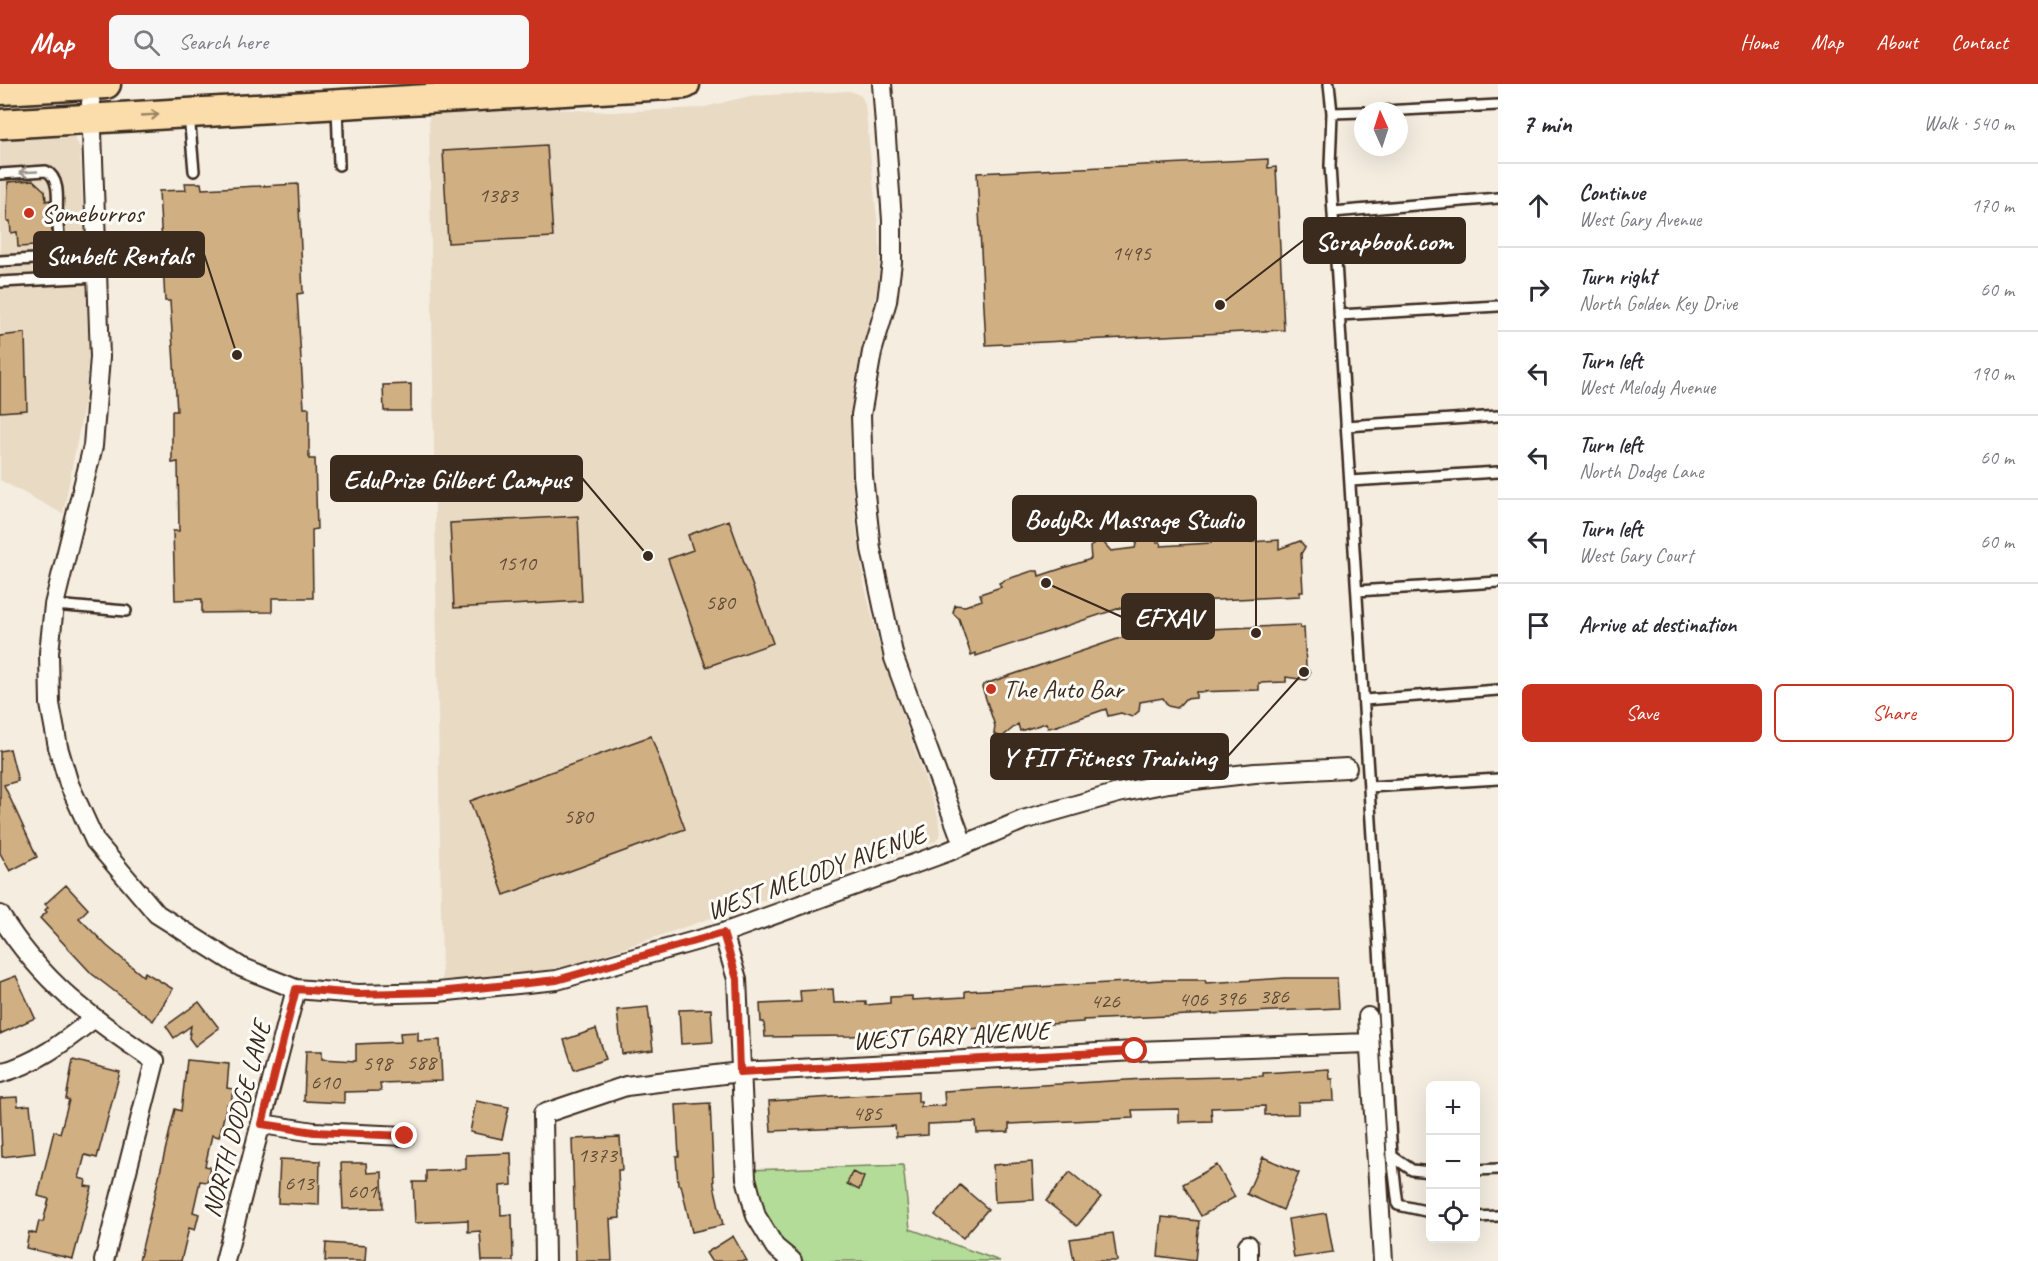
<!DOCTYPE html>
<html lang="en">
<head>
<meta charset="utf-8">
<style>
	:root { --surface:#fff; --page:#f7f7f7; --text:#2b2b33; --muted:#7c7c81; --line:#e1e1e2; --accent:#c8321e }
	body { margin:0; font-family:Caveat,sans-serif; background:var(--page); color:var(--text) }
	.controls { position:absolute; right:18px; bottom:18px; display:grid; overflow:hidden; border-radius:9px; box-shadow:0 6px 24px #0002 }
	.controls button { width:54px; height:54px; display:grid; place-items:center; padding:0; border:0; border-bottom:2px solid var(--line); background:var(--surface); color:var(--text); font:30px sans-serif }
	.compass { position:absolute; left:1354px; top:18px; width:54px; height:54px; border-radius:50%; background:var(--surface); box-shadow:0 6px 24px #0002; rotate:357deg }
	.stop { position:absolute; width:18px; height:18px; margin:-14px; border:4px solid #c8321e; border-radius:50%; background:#fff }
	.stop.end { background:#c8321e; border-color:#fff; box-shadow:0 2px 6px #0008 }
	.list { margin:0; padding:0; list-style:none }
	h2 { display:flex; justify-content:space-between; align-items:center; height:78px; margin:0; padding:0 24px; font-size:26px }
	h2 small { font-size:20px; font-weight:400; color:var(--muted) }
	.list li { display:grid; grid-template-columns:39px 1fr auto; gap:18px; align-items:center; box-sizing:border-box; height:84px; padding:0 24px; border-top:2px solid var(--line) }
	.list b { display:block; font-size:22px; white-space:nowrap }
	.list p { margin:0; font-size:20px; white-space:nowrap; color:var(--muted) }
	.list em { font-size:20px; font-style:normal; color:var(--muted) }
	.actions { display:flex; gap:12px; padding:18px 24px }
	.actions a { flex:1; padding:14px 0; border:2px solid var(--accent); border-radius:9px; text-align:center; font-size:21px; color:var(--accent) }
	.actions .main { background:var(--accent); color:#fff }
	.icon { flex:none; width:33px; height:33px; fill:none; stroke:currentColor; stroke-width:2; stroke-linecap:round; stroke-linejoin:round }
	.map { position:relative; flex:none; width:1498px; height:1177px; overflow:hidden }
	header { display:flex; align-items:center; gap:36px; box-sizing:border-box; height:84px; padding:0 30px; background:var(--accent); color:#fff }
	header strong { font-size:28px }
	nav { display:flex; gap:33px; margin-inline-start:auto; font-size:21px }
	.search { width:420px; height:54px; background:var(--page); display:flex; align-items:center; gap:15px; box-sizing:border-box; padding:0 21px; border-radius:9px; color:var(--muted); font-size:22px }
	main { display:flex }
	aside { flex:1; background:var(--surface) }
	.map>svg:first-child { display:block }
	.built { fill:#e9dac4 }
	.green { fill:#b3dc99; stroke:#77835c; stroke-width:1.5 }
	.building { fill:#d0af83; stroke:#3b2a1e; stroke-width:1.5 }
	.lines { fill:none; stroke-linecap:round; stroke-linejoin:round }
	.service-casing { stroke:#3b2a1e; stroke-width:14 }
	.minor-casing { stroke:#3b2a1e; stroke-width:22 }
	.primary-casing { stroke:#3b2a1e; stroke-width:33 }
	.service { stroke:#fdfcf7; stroke-width:9 }
	.minor { stroke:#fdfcf7; stroke-width:18 }
	.primary { stroke:#faddab; stroke-width:28 }
	.oneway { stroke:#9a8464 }
	.oneway2 { stroke:#9c938a }
	.route { stroke:#c8321e; stroke-width:8 }
	.poi-dot { fill:#c8321e; stroke:#fdfcf7; stroke-width:2 }
	.labels { text-anchor:middle; stroke-width:6; stroke-linejoin:round; paint-order:stroke }
	.number-label { font-size:22px; fill:#604b37 }
	.poi-label { font-size:26px; fill:#3b2a1e; stroke:#fdfcf7; text-anchor:start }
	.street-label { font-size:26px; fill:#3b2a1e; stroke:#fdfcf7 }
	.leader { fill:none; stroke:#3b2a1e; stroke-width:2 }
	.callout-dot { fill:#3b2a1e; stroke:#fdfcf7; stroke-width:2 }
	.callout { fill:#3b2a1e; stroke:#3b2a1e; stroke-width:2 }
	.callout-label { font-size:27px; text-anchor:middle; font-weight:bold; fill:#fff }
</style>
</head>
<body>
<header>
<strong>Map</strong>
<div class="search"><svg class="icon" aria-label="search" viewBox="0 0 24 24"><circle cx="10" cy="10" r="6"/><path d="M15 15l6 6"/></svg>Search here</div>
<nav><a>Home</a><a>Map</a><a>About</a><a>Contact</a></nav>
</header>
<main>
<div class="map">
<svg width="1498" height="1177" viewBox="0 0 1498 1177">
	<rect width="100%" height="100%" fill="#f4ede0"/>
	<filter id="ink" filterUnits="userSpaceOnUse"><feTurbulence type="fractalNoise" baseFrequency=".0167" numOctaves="2"/><feDisplacementMap in="SourceGraphic" scale="12" xChannelSelector="R" yChannelSelector="G"/><feConvolveMatrix kernelMatrix="1 2 1 2 8 2 1 2 1" color-interpolation-filters="sRGB"/></filter>
	<g filter="url(#ink)">
		<path class="built" d="M 850,7 L 861,12 L 865,20 L 880,163 L 878,201 L 856,291 L 850,334 L 850,372 L 856,442 L 865,503 L 881,569 L 938,732 L 940,751 L 936,757 L 580,879 L 521,892 L 442,896 L 429,28 L 534,24 L 613,28 L 701,24 L 750,12 Z
			M 61,51 L 73,52 L 80,63 L 89,267 L 84,322 L 63,430 L 0,396 L 0,54 Z"/>
		<path class="green" d="M 903,1081 L 910,1145 L 1000,1177 L 792,1177 L 775,1163 L 745,1086 Z"/>
		<path class="building" d="M 547,61 L 553,153 L 448,159 L 443,67 Z
			M 1268,75 L 1268,84 L 1276,83 L 1284,246 L 986,261 L 977,89 Z
			M 33,96 L 45,107 L 46,117 L 50,116 L 53,161 L 18,163 L 17,148 L 11,149 L 10,137 L 7,137 L 8,98 Z
			M 185,99 L 201,99 L 202,105 L 298,100 L 303,209 L 297,210 L 304,324 L 309,324 L 309,375 L 315,375 L 317,445 L 312,446 L 313,514 L 272,514 L 272,528 L 202,529 L 202,515 L 175,516 L 173,447 L 179,447 L 178,378 L 172,379 L 172,327 L 177,327 L 170,217 L 165,217 L 159,107 L 186,106 Z
			M 25,249 L 27,326 L 0,328 L 0,252 Z
			M 411,300 L 411,327 L 384,327 L 383,301 Z
			M 578,432 L 582,517 L 454,524 L 450,439 Z
			M 729,436 L 773,559 L 706,583 L 668,475 L 693,466 L 688,451 Z
			M 1143,449 L 1149,450 L 1157,458 L 1160,458 L 1161,462 L 1211,459 L 1210,454 L 1250,452 L 1251,458 L 1279,456 L 1279,465 L 1300,457 L 1305,463 L 1301,470 L 1303,508 L 1300,508 L 1300,512 L 1132,520 L 976,572 L 976,569 L 971,571 L 959,535 L 953,529 L 955,521 L 965,522 L 982,516 L 980,510 L 1001,503 L 999,499 L 1005,496 L 1032,487 L 1038,487 L 1039,492 L 1091,475 L 1090,463 L 1097,457 L 1103,458 L 1111,467 L 1135,464 L 1138,452 Z
			M 1300,541 L 1301,544 L 1304,543 L 1306,582 L 1310,589 L 1306,596 L 1286,593 L 1286,598 L 1259,599 L 1259,606 L 1196,608 L 1196,614 L 1185,615 L 1177,624 L 1168,622 L 1163,614 L 1140,618 L 1139,627 L 1132,633 L 1121,629 L 1108,632 L 1106,625 L 1054,643 L 1048,644 L 1046,639 L 1020,647 L 1018,640 L 1002,653 L 994,650 L 995,642 L 982,603 L 985,600 L 1138,548 Z
			M 651,652 L 685,745 L 504,811 L 470,717 Z
			M 10,665 L 18,697 L 4,701 L 37,773 L 10,787 L 0,769 L 0,667 Z
			M 66,801 L 88,825 L 79,834 L 107,862 L 143,892 L 145,888 L 173,905 L 153,937 L 92,890 L 40,834 L 47,828 L 45,826 L 48,823 L 45,820 Z
			M 16,892 L 35,934 L 0,950 L 0,898 Z
			M 1285,894 L 1337,894 L 1339,924 L 1083,936 L 1083,938 L 851,952 L 765,953 L 764,938 L 761,938 L 760,920 L 801,918 L 800,907 L 833,905 L 834,919 L 866,918 L 866,921 L 890,919 L 890,913 L 912,912 L 912,916 L 965,913 L 965,907 L 1163,896 L 1205,896 L 1206,899 Z
			M 199,918 L 219,944 L 195,962 L 189,954 L 191,942 L 174,954 L 166,942 Z
			M 648,923 L 653,966 L 622,970 L 617,926 Z
			M 711,925 L 713,958 L 681,960 L 679,926 Z
			M 596,945 L 606,975 L 574,986 L 564,956 Z
			M 418,948 L 418,957 L 440,956 L 442,997 L 380,999 L 381,1007 L 344,1008 L 344,1019 L 304,1017 L 306,967 L 322,967 L 322,975 L 356,977 L 356,960 L 401,958 L 400,949 Z
			M 73,976 L 120,988 L 97,1074 L 85,1071 L 79,1094 L 86,1096 L 85,1102 L 92,1103 L 73,1175 L 26,1164 L 29,1148 L 36,1150 L 39,1137 L 43,1138 L 49,1115 L 38,1112 L 54,1047 L 60,1049 L 69,1016 L 66,1015 Z
			M 187,976 L 229,980 L 227,1004 L 233,1005 L 231,1020 L 227,1020 L 219,1053 L 212,1051 L 205,1082 L 210,1083 L 207,1098 L 200,1097 L 193,1128 L 199,1130 L 195,1146 L 189,1144 L 181,1177 L 139,1177 L 175,1025 L 181,1027 Z
			M 1329,985 L 1330,995 L 1333,995 L 1334,1017 L 1298,1018 L 1298,1030 L 1265,1031 L 1265,1022 L 1211,1024 L 1212,1037 L 1179,1038 L 1179,1025 L 1132,1026 L 1133,1034 L 1009,1040 L 1009,1048 L 977,1049 L 976,1038 L 928,1040 L 928,1051 L 896,1053 L 895,1042 L 771,1047 L 769,1017 L 918,1008 L 918,1018 L 921,1018 L 921,1023 L 945,1021 L 944,1007 L 1144,995 L 1263,992 L 1263,989 Z
			M 17,1013 L 18,1022 L 30,1021 L 35,1069 L 2,1073 L 0,1014 Z
			M 476,1017 L 509,1023 L 502,1055 L 470,1048 Z
			M 710,1019 L 714,1101 L 723,1141 L 692,1148 L 681,1101 L 678,1101 L 676,1072 L 679,1072 L 676,1021 Z
			M 620,1053 L 622,1086 L 618,1086 L 620,1134 L 610,1135 L 612,1177 L 576,1177 L 572,1055 Z
			M 511,1069 L 512,1101 L 500,1102 L 501,1131 L 512,1130 L 513,1177 L 482,1177 L 480,1147 L 468,1148 L 468,1136 L 415,1139 L 413,1098 L 426,1098 L 426,1087 L 466,1085 L 466,1071 Z
			M 1263,1073 L 1299,1089 L 1283,1126 L 1247,1110 Z
			M 280,1075 L 320,1077 L 319,1121 L 278,1119 Z
			M 1032,1078 L 1034,1116 L 995,1118 L 993,1081 Z
			M 341,1079 L 366,1079 L 367,1089 L 382,1088 L 383,1124 L 343,1125 Z
			M 1217,1081 L 1235,1113 L 1201,1132 L 1183,1100 Z
			M 852,1088 L 864,1093 L 859,1106 L 847,1100 Z
			M 1070,1088 L 1101,1113 L 1077,1142 L 1046,1117 Z
			M 960,1101 L 988,1125 L 963,1154 L 935,1131 Z
			M 1326,1129 L 1333,1168 L 1294,1174 L 1288,1135 Z
			M 1162,1133 L 1199,1137 L 1195,1177 L 1158,1172 Z
			M 1113,1149 L 1117,1177 L 1074,1177 L 1070,1155 Z
			M 733,1152 L 747,1177 L 711,1177 L 706,1169 Z
			M 326,1159 L 366,1162 L 365,1177 L 325,1177 Z"/>
		<g class="lines">
			<defs>
				<path id="service" d="M 1329,0 L 1332,29 L 1363,28
					M 337,22 L 339,81
					M 1383,27 L 1498,21
					M 1332,29 L 1330,82 L 1392,1072 L 1398,1121 L 1430,1128
					M 189,31 L 194,87
					M 0,90 L 46,87 C 61,94 57,119 57,133
					M 1333,128 L 1498,114
					M 0,177 L 52,174 L 60,164 L 58,142
					M 97,177 L 139,175
					M 0,198 L 98,193
					M 1339,231 L 1498,222
					M 1346,342 L 1498,332
					M 1350,397 L 1498,388
					M 1357,507 L 1498,498
					M 54,521 L 126,527
					M 1364,616 L 1498,606
					M 1369,703 L 1498,695
					M 1392,1072 L 1412,1086 L 1430,1088
					M 1476,1086 L 1498,1085
					M 1476,1133 L 1498,1132"/>
				<path id="minor" d="M 882,0 L 892,136 L 892,178 L 887,217 L 872,268 L 861,331 L 863,392 L 871,465 L 894,574 L 963,760
					M 91,19 L 100,273 L 93,362 L 54,521 L 49,569 L 50,620 L 58,663 L 69,700 L 95,757 L 157,830 L 241,883 L 296,905 L 358,910 L 438,908 L 557,896 L 723,849 L 947,768 L 1023,736 L 1118,709 L 1168,699 L 1255,689 L 1347,684
					M 0,831 C 41,898 91,934 155,977 L 104,1177
					M 723,849 L 737,895 L 746,1094 L 756,1132 L 775,1163 L 792,1177
					M 1368,933 L 1383,1177
					M 0,989 C 36,980 64,958 93,935
					M 262,1040 L 314,1048 L 405,1052
					M 1248,1161 L 1248,1177
					M 225,1177 L 296,905
					M 545,1177 L 543,1030 L 626,1002 L 740,988 L 1135,967 L 1368,959"/>
				<path id="primary" d="M 0,6 L 106,0
					M 0,40 L 685,0"/>
			</defs>
			<use href="#service" class="service-casing"/>
			<use href="#minor" class="minor-casing"/>
			<use href="#primary" class="primary-casing"/>
			<use href="#service" class="service"/>
			<use href="#minor" class="minor"/>
			<use href="#primary" class="primary"/>
		</g>
		<defs><path id="oneway-shaft" d="M-6 0H5M1.5-3L5.5 0L1.5 3" fill="none" stroke-width="1.6" stroke-linecap="round" stroke-linejoin="round" transform="scale(1.5)"/></defs>
		<use class="oneway" href="#oneway-shaft" transform="translate(150 31) rotate(-3)"/>
		<use class="oneway2" href="#oneway-shaft" transform="translate(28 88) rotate(177)"/>
	</g>
	<g class="lines" filter="url(#ink)">
		<path class="route" d="M 405,1052 L 314,1048 L 262,1040 L 296,905 L 358,910 L 438,908 L 557,896 L 723,849 L 737,895 L 740,988 L 1135,967"/>
	</g>
	<g class="poi-dot">
		<circle cx="29" cy="129" r="6"/>
		<circle cx="991" cy="605" r="6"/>
	</g>
	<g class="labels">
		<g class="number-label">
			<text x="498" y="118">1383</text>
			<text x="1131" y="176">1495</text>
			<text x="516" y="486">1510</text>
			<text x="720" y="525">580</text>
			<text x="578" y="739">580</text>
			<text x="1274" y="919">386</text>
			<text x="1231" y="921">396</text>
			<text x="1193" y="922">406</text>
			<text x="1105" y="924">426</text>
			<text x="421" y="985">588</text>
			<text x="377" y="986">598</text>
			<text x="325" y="1005">610</text>
			<text x="867" y="1036">485</text>
			<text x="597" y="1078">1373</text>
			<text x="299" y="1106">613</text>
			<text x="362" y="1114">601</text>
		</g>
		<g class="poi-label">
			<text x="41" y="138">Someburros</text>
			<text x="1003" y="614">The Auto Bar</text>
		</g>
		<g class="street-label">
			<text transform="translate(816 788) rotate(-20)" y="9">WEST MELODY AVENUE</text>
			<text transform="translate(951 951) rotate(-3)" y="9">WEST GARY AVENUE</text>
			<text transform="translate(236 1035) rotate(-75)" y="9">NORTH DODGE LANE</text>
		</g>
	</g>
	<path class="leader" d="M1220 221L1304 156M237 271L204 170M648 472L582 394M1256 549L1256 435M1046 499L1122 533M1304 588L1228 672"/>
	<g class="callout-dot">
		<circle cx="1220" cy="221" r="6"/>
		<circle cx="237" cy="271" r="6"/>
		<circle cx="648" cy="472" r="6"/>
		<circle cx="1256" cy="549" r="6"/>
		<circle cx="1046" cy="499" r="6"/>
		<circle cx="1304" cy="588" r="6"/>
	</g>
	<g class="callout">
		<rect x="1304" y="134" width="161" height="45" rx="6"/>
		<rect x="34" y="148" width="170" height="45" rx="6"/>
		<rect x="331" y="372" width="251" height="45" rx="6"/>
		<rect x="1013" y="412" width="243" height="45" rx="6"/>
		<rect x="1122" y="510" width="92" height="45" rx="6"/>
		<rect x="991" y="650" width="237" height="45" rx="6"/>
	</g>
	<g class="callout-label">
		<text x="1384" y="166">Scrapbook.com</text>
		<text x="119" y="180">Sunbelt Rentals</text>
		<text x="457" y="404">EduPrize Gilbert Campus</text>
		<text x="1134" y="444">BodyRx Massage Studio</text>
		<text x="1168" y="542">EFXAV</text>
		<text x="1109" y="682">Y FIT Fitness Training</text>
	</g>
</svg>
<div class="controls">
<button>+</button>
<button>−</button>
<button><svg class="icon" aria-label="locate" viewBox="0 0 24 24"><circle cx="12" cy="12" r="6"/><path d="M12 2v4M12 18v4M2 12h4M18 12h4"/></svg></button>
</div>
<svg class="compass" viewBox="-18 -18 36 36"><path d="M0-13l5 13h-10z" fill="#e53935"/><path d="M0 13l5-13h-10z" fill="#7c7c81"/></svg>
<div class="stop" style="left:1135px;top:967px"></div>
<div class="stop end" style="left:405px;top:1052px"></div>
</div>
<aside>
<h2>7 min<small>Walk · 540 m</small></h2>
<ul class="list">
<li><svg class="icon" aria-label="ahead" viewBox="0 0 24 24"><path d="M12 20V5M6 11l6-6 6 6"/></svg><div><b>Continue</b><p>West Gary Avenue</p></div><em>170 m</em></li>
<li><svg class="icon" aria-label="right" viewBox="0 0 24 24"><path d="M7 20v-9h11M14 6l5 5-5 5"/></svg><div><b>Turn right</b><p>North Golden Key Drive</p></div><em>60 m</em></li>
<li><svg class="icon" aria-label="left" viewBox="0 0 24 24"><path d="M17 20v-9H6M10 6l-5 5 5 5"/></svg><div><b>Turn left</b><p>West Melody Avenue</p></div><em>190 m</em></li>
<li><svg class="icon" aria-label="left" viewBox="0 0 24 24"><path d="M17 20v-9H6M10 6l-5 5 5 5"/></svg><div><b>Turn left</b><p>North Dodge Lane</p></div><em>60 m</em></li>
<li><svg class="icon" aria-label="left" viewBox="0 0 24 24"><path d="M17 20v-9H6M10 6l-5 5 5 5"/></svg><div><b>Turn left</b><p>West Gary Court</p></div><em>60 m</em></li>
<li><svg class="icon" aria-label="arrive" viewBox="0 0 24 24"><path d="M6 21V4h12l-3 4 3 4H6"/></svg><div><b>Arrive at destination</b></div></li>
</ul>
<div class="actions"><a class="main">Save</a><a>Share</a></div>
</aside>
</main>
</body>
</html>
